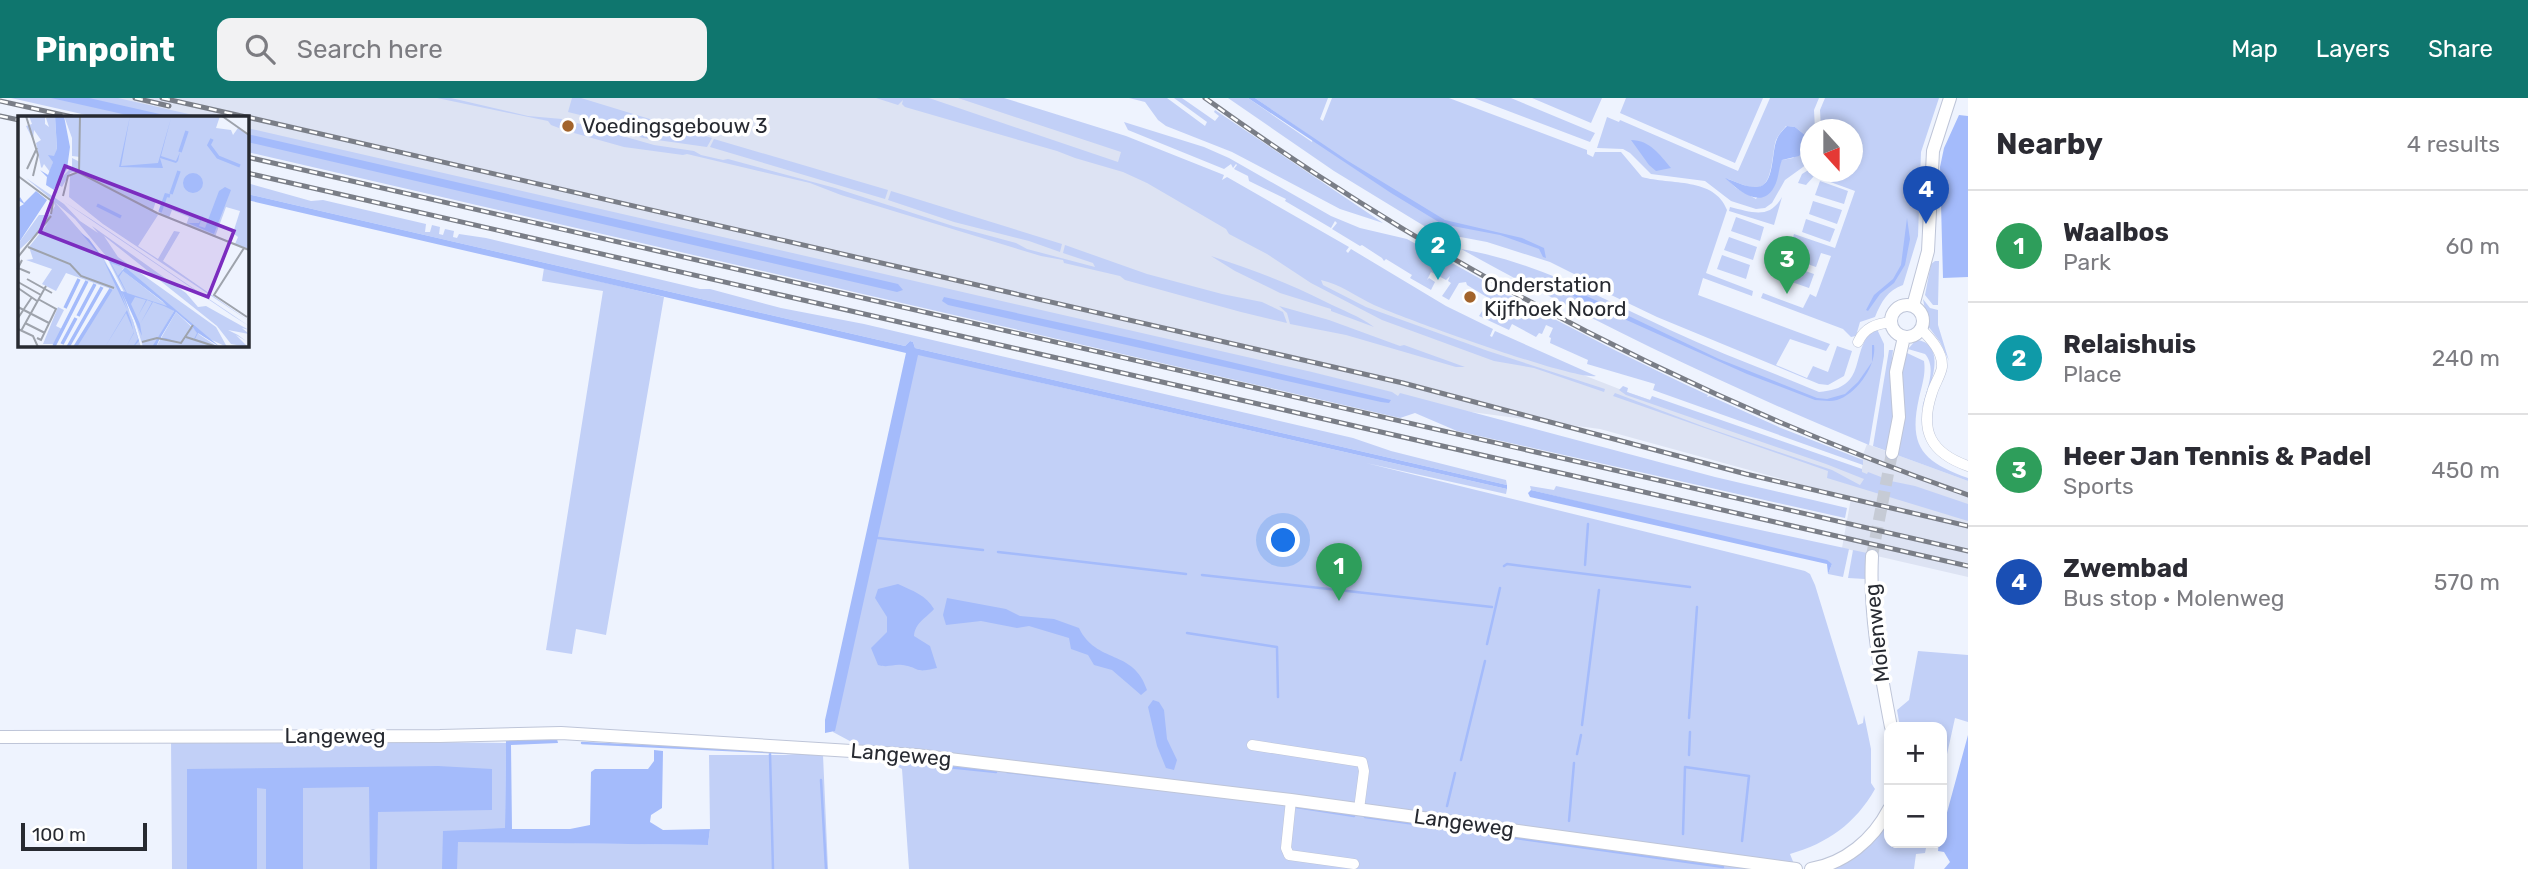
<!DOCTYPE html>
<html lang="en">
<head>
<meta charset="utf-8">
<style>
	:root { --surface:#fff; --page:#f2f2f3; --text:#2b2b33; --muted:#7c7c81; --line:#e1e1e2; --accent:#0f766e }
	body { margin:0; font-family:Rubik,sans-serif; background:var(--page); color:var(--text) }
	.controls { position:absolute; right:21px; bottom:21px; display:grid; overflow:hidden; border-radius:14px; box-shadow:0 4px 10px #0003 }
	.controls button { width:63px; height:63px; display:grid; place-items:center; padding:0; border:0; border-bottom:2px solid var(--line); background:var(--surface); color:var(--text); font:35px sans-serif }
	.compass { position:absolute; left:1800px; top:21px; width:63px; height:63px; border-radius:50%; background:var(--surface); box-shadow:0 4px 10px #0003; rotate:159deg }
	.scale { position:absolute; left:21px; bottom:18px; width:126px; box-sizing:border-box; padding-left:7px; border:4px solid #272a31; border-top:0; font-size:19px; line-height:24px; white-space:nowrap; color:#272a31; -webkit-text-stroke:5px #fff; paint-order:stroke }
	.you { position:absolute; left:1284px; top:443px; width:24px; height:24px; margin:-18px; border:5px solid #fff; border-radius:50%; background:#1a73e8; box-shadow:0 0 0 10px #1a73e833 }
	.badge { display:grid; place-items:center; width:46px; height:46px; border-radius:50%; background:var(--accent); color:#fff; font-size:23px; font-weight:700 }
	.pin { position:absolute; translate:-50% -58px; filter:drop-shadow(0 2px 4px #0008) }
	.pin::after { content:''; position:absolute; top:37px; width:24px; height:21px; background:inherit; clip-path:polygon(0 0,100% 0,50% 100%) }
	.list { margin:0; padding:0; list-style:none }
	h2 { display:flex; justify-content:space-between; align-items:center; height:91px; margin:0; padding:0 28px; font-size:30px }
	h2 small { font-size:23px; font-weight:400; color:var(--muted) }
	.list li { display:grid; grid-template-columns:46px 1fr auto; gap:21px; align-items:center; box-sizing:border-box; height:112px; padding:0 28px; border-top:2px solid var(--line) }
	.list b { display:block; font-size:26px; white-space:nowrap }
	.list p { margin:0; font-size:23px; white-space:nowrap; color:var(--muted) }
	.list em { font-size:23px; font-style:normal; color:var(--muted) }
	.icon { flex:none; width:38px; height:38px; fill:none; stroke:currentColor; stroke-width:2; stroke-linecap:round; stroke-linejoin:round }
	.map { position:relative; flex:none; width:1968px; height:771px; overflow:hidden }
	header { display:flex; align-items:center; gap:42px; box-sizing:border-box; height:98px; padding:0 35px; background:var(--accent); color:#fff }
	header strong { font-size:33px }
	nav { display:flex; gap:38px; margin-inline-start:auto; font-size:24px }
	.search { width:490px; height:63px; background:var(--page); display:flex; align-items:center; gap:18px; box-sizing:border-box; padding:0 24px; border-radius:14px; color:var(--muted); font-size:26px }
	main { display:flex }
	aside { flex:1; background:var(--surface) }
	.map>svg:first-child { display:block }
	.built { fill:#dde3f3 }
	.green { fill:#c2d0f7 }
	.water { fill:#a4bbfb }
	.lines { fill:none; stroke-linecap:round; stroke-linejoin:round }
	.stream { stroke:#a4bbfb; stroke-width:2.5 }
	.major-tunnel { stroke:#c6cbd5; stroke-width:12; stroke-dasharray:12 6; stroke-linecap:butt }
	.minor-casing { stroke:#bec5d8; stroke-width:11 }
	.major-casing { stroke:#bec5d8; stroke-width:14 }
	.minor { stroke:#fff; stroke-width:10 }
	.major { stroke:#fff; stroke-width:12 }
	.rail-casing { stroke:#7a7e87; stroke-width:5 }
	.rail { stroke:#fff; stroke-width:2.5; stroke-dasharray:8; stroke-linecap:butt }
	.poi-dot { fill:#a2632b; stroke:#fff; stroke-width:2.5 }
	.labels { text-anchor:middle; stroke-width:7; stroke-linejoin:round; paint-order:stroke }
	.poi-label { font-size:21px; fill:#272a31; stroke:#fff; text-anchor:start }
	.street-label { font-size:21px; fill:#272a31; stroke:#fff }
	.inset-river { fill:none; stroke:#a4bbfb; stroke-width:3.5 }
	.inset-road { fill:none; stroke:#9ea3ac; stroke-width:2 }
	.view { fill:#7b2cbf; fill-opacity:0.15; stroke:#7b2cbf; stroke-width:3.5 }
	.inset-edge { fill:none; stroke:#272a31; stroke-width:3.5 }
</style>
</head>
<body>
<header>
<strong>Pinpoint</strong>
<div class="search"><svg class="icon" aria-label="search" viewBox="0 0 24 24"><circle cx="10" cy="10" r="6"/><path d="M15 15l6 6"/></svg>Search here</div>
<nav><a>Map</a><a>Layers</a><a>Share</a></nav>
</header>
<main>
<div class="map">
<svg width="1968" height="771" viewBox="0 0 1968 771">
	<rect width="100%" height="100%" fill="#eef3fe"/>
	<path class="built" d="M 66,0 L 989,0 L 1183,65 L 1223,83 L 1323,139 L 1383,179 L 1489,238 L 1527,255 L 1627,294 L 1861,374 L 1863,365 L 1861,362 L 1867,346 L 1968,383 L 1968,479 L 1842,450 L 1851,400 L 1600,331 L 1388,303 L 247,41 L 247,19 L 151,19 Z"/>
	<path class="green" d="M 11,0 L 118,0 L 202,19 L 95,19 Z
		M 437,0 L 451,0 L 528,18 L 562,21 L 559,30 L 551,27 L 548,23 Z
		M 572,0 L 581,0 L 712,40 L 707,49 L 643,40 L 586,22 L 584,18 L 568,14 Z
		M 876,0 L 929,0 L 1118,64 L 1121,54 L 958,0 L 1004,0 L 1126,38 L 1224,77 L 1222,82 L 1227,79 L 1349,149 L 1346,153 L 1348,155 L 1351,151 L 1446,208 L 1493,231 L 1490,238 L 1492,239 L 1495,233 L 1596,278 C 1575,283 1403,220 1374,207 C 1357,199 1340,186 1321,182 L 1323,187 L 1366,209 L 1488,253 L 1605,291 L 1604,294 L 1534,270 L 1494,263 L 1382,222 L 1311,185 L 1267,156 L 1229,136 L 1226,131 L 1147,85 L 1123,74 L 1075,60 L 1057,53 L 905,9 L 902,6 L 903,2 L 898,7 Z
		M 1129,0 L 1167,0 L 1205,28 L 1207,24 L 1174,0 L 1182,0 L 1215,23 L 1219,18 L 1214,14 L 1215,12 L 1383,125 L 1340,111 L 1232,54 L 1166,28 L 1158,22 L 1145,4 Z
		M 1228,0 L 1248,0 L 1312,44 L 1313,40 L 1255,0 L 1328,0 L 1320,21 L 1323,23 L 1332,0 L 1449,0 L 1587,52 L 1587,56 L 1593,59 L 1595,54 L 1621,54 L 1642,79 C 1670,87 1715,79 1727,112 L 1706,175 L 1753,193 L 1752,198 L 1703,180 L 1698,197 L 1830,246 L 1826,253 L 1790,241 L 1776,267 L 1807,280 L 1813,268 L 1828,274 L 1837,248 L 1852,253 L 1844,278 L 1828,287 L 1819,286 L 1657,219 L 1609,196 L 1590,184 L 1550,164 L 1487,144 L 1434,134 L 1334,73 Z
		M 1474,0 L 1511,0 L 1595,35 L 1590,44 Z
		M 1532,0 L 1602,0 L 1591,25 Z
		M 1626,0 L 1763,0 L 1735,65 L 1620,15 Z
		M 1770,0 L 1819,0 L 1814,12 L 1815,31 L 1811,32 L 1810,41 L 1795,29 L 1786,28 C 1783,32 1779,36 1776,42 C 1772,53 1773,85 1760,89 C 1750,92 1736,83 1727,81 L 1736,90 L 1756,101 L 1782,62 L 1793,60 L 1810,44 L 1810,64 L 1785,82 L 1772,105 L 1765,110 L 1756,111 L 1731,103 L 1705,83 L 1651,76 L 1630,55 L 1623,51 L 1597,50 L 1607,19 L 1619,24 L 1620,22 L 1738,73 Z
		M 1825,0 L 1939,0 L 1921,54 L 1918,138 L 1903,187 C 1888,192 1881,204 1875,219 L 1860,224 L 1856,238 L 1851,239 L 1843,231 L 1761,200 L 1763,195 L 1803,210 L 1810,196 L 1816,199 L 1831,158 L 1821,155 L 1816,169 L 1787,159 L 1794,136 L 1835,150 L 1855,93 L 1814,78 L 1806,87 L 1798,85 L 1802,76 L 1810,71 L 1811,74 L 1853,74 L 1853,32 L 1821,31 L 1820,12 Z
		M 1124,24 L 1204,49 L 1229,60 L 1331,118 L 1360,130 L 1407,141 L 1416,146 L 1417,145 C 1514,201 1608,251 1708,297 L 1707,299 L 1710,298 L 1781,330 L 1863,362 L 1863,367 L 1653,292 L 1655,286 L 1587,266 L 1588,262 L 1550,245 L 1551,240 L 1549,239 L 1553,230 L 1546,227 L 1542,236 L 1539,235 L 1536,239 L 1512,226 L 1509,232 L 1479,218 L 1490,201 L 1467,187 L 1466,184 L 1459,185 L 1449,202 L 1442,198 L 1451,185 L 1448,183 L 1450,178 L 1446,182 L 1431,174 L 1427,182 L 1429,180 L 1435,184 L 1431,192 L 1410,180 L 1412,177 L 1386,161 L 1384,163 L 1382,160 L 1362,147 L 1360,148 L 1332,131 L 1337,125 L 1335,123 L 1331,130 L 1285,103 L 1286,101 L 1249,83 L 1248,78 L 1234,71 L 1237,67 L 1236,66 L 1233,70 L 1231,66 L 1224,71 L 1128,32 Z
		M 577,25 L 654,47 L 694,53 L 701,57 L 723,62 L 728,61 L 835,90 L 953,128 L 1016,145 L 1027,151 L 1095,169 L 1093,165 L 1063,155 L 1065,147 L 1147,176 L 1222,196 L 1262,204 L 1283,214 L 1287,225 L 1241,214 L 1125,182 L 1120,178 L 1064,165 L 1063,162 L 1041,158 L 841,97 L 810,85 L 687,56 L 683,57 L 624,49 L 574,35 Z
		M 247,30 L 1312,274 L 1392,294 L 1398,298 L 1400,295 L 1715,379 L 1847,410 L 1845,420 L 1457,333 L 1415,315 L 1400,320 L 247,54 Z
		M 714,41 L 888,92 L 885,101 L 710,49 Z
		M 1820,83 L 1848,93 L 1844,106 L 1815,97 Z
		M 247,85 L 311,103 L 323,102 L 426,126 L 425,134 L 430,134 L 432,127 L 440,129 L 439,136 L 443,137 L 445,131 L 454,133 L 453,139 L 457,140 L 459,136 L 486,140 L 700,191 L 710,191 L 781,210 L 864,226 L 1353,340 L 1391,353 L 1506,382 L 1507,387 L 915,250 L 913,244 L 910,243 L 905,248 L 247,96 Z
		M 891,93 L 1062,146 L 1060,154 L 1029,143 L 954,124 L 888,102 Z
		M 1782,99 L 1774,127 L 1729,113 L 1730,109 C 1752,114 1769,122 1782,99 Z
		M 1813,103 L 1842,112 L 1837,126 L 1809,116 Z
		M 1736,119 L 1764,129 L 1760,143 L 1731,133 Z
		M 1806,121 L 1835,131 L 1830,144 L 1802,134 Z
		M 1729,139 L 1757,149 L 1753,162 L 1724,152 Z
		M 1461,151 C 1537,164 1601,200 1670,232 C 1719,255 1769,273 1819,294 C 1871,290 1847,253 1876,229 L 1884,246 L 1884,258 L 1869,347 C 1728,289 1595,225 1461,151 Z
		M 1722,157 L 1750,167 L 1746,181 L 1717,171 Z
		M 1211,158 C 1251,171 1289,185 1326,204 C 1342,212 1359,218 1374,229 L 1331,213 L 1331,211 L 1280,195 L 1235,173 Z
		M 1935,163 L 1939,163 L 1938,207 L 1933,207 L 1925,197 L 1931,166 Z
		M 1785,166 L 1814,176 L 1809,190 L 1780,180 Z
		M 544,170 L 664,199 L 606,537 L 576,531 L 572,556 L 546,552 L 603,193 L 542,183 Z
		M 1923,201 L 1930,210 L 1938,212 L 1938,227 L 1949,263 L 1940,244 L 1928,228 Z
		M 1279,208 L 1329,222 L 1400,248 L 1404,247 L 1465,269 L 1456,269 L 1346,237 L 1290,226 L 1287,215 Z
		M 1916,242 C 1950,245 1928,294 1922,311 C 1925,294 1938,271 1925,256 L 1908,251 Z
		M 1889,252 L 1893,252 L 1890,279 L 1894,317 L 1887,353 L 1873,348 Z
		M 914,253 L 1042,285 L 1507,391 L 1506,396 L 1366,365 L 1805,473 L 1810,476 L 1815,487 L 1858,627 L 1863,625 L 1864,617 L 1871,651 L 1871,685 L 1875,691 C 1855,726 1828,745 1790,756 L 1796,771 L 909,771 L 902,671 L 833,634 Z
		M 1907,255 L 1924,263 C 1926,276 1922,287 1919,300 C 1908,349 1923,364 1968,380 L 1968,383 L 1897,357 L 1904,325 L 1902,269 Z
		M 1623,288 L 1628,290 L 1627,294 L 1650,302 L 1652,298 L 1862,371 L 1862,374 L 1867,376 L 1868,374 L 1881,379 L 1881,381 L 1915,388 L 1968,406 L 1968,423 L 1827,380 L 1828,373 L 1613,298 L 1615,295 L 1705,329 L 1832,372 L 1860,387 L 1864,381 L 1826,366 L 1626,297 L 1619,292 Z
		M 1530,388 L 1554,392 L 1556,388 L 1849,451 L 1843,479 L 1828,476 L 1832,466 L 1531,392 Z
		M 1853,452 L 1867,455 L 1865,481 L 1848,480 Z
		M 1918,553 L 1968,557 L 1968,624 L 1955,620 L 1942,679 L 1942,629 L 1900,629 L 1897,612 L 1909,602 Z
		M 171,641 L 506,645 L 505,731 L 568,745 L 708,747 L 710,731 L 709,657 L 823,657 L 828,771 L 172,771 Z
		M 1889,724 L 1889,745 L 1927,745 L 1925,755 L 1916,756 L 1914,771 L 1829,771 C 1857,758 1871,749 1889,724 Z"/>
	<path class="water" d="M 51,0 L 89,0 L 173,19 L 136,19 Z
		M 1248,0 L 1255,0 L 1348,63 L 1445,122 L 1522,140 L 1544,150 L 1546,160 L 1543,159 L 1539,151 L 1500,137 L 1442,126 L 1391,95 Z
		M 1959,17 L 1968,18 L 1968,179 L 1943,180 L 1940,69 L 1944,50 Z
		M 1787,28 L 1795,29 L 1810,41 L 1810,44 L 1799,58 L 1782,62 C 1779,69 1779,77 1776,85 C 1764,114 1740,94 1725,80 C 1734,83 1747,90 1757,89 C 1775,88 1771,54 1777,41 C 1779,36 1783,32 1787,28 Z
		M 247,36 L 898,186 L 903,192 L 897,194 L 247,44 Z
		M 1631,42 C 1650,42 1660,57 1671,70 L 1656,73 L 1649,67 Z
		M 247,96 L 905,248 L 910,243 L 913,244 L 915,250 L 1507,387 L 1507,391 L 918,257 L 835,633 L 825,635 L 825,622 L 906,255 L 247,102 Z
		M 1907,120 L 1910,141 L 1905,167 L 1894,185 L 1880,196 L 1868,213 L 1866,212 L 1874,197 L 1893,181 L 1901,167 Z
		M 1548,183 L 1572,191 L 1719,261 L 1817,300 L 1827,301 L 1845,296 L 1858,284 L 1872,264 L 1872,247 L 1874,247 C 1877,268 1856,296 1837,302 C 1829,304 1822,302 1815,302 L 1747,276 L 1546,186 Z
		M 944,199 L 1143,243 L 1391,302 L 1389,305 L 1381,304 L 948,207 L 942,203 Z
		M 1531,392 L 1827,462 L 1832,466 L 1828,476 L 1827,466 L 1530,399 L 1528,395 Z
		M 898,486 C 913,493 926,497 934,511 C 926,520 915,525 914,538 L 930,548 L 937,570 C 913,576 920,569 902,567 C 893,566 888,570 878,567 L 871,550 L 887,534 L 887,519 L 875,500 L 878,491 Z
		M 947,500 L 1006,511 L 1020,518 L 1054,521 L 1079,530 C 1096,566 1134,551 1147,592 L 1141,597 L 1112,572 L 1094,567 L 1088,557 L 1071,551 L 1069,540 L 1029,528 L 1017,530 L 981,523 L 946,527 L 943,517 Z
		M 1153,602 L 1159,604 L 1164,612 L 1167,641 L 1177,662 L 1174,672 L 1166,670 L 1157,648 L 1148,609 Z
		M 1968,637 L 1968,771 L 1944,771 L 1950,764 L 1944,754 L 1938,753 L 1939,745 L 1942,745 L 1942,733 Z
		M 506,641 L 557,641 L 558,645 L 511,647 L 512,731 L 570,731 L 590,727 L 591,674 L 595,671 L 648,671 L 654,663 L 654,652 L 663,653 L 662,710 L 651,717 L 650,724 L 663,732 L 710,731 L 708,747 L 458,744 L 457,771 L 442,771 L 443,733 L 505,730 Z
		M 438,668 L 492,671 L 492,712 L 378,714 L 377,771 L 370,771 L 369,689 L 303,690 L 303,771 L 266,771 L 266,691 L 257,690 L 257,771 L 187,771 L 187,671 Z"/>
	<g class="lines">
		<path class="stream" d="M 878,440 L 983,452
			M 998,454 L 1186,476
			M 1585,467 L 1588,426
			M 1504,468 L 1507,466 L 1690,489
			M 1202,477 L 1492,509
			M 1187,535 L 1277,549 L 1278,599
			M 1487,546 L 1500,490
			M 1689,620 L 1697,509
			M 1582,627 L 1599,492
			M 582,645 L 809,656
			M 770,656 L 773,771
			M 1577,656 L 1581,637
			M 1689,657 L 1690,634
			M 879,662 L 996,674
			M 1461,662 L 1485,563
			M 1007,674 L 1098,685
			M 821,682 L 826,771
			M 1447,708 L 1455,675
			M 1296,709 L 1354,718
			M 1365,719 L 1723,769
			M 1569,723 L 1574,665
			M 1683,736 L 1685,669 L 1749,678 L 1742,743"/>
		<path class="major-tunnel" d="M 1872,458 L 1892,355"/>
		<defs>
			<path id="minor" d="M 1921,231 C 1931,241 1943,254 1942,269 C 1941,277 1934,287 1932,295 C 1919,333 1931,355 1968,368
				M 1858,244 C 1865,229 1876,226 1891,224
				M 1252,647 L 1362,664 L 1364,673 L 1359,711
				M 1291,702 L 1286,750 L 1289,757 L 1354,766"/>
			<path id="major" d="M1891 223a16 16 0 1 1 32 0a16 16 0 1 1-32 0Z
				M 1913,208 L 1928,153 L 1933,53 L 1950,0
				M 1892,355 L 1899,319 L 1896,274 L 1904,239
				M 1872,458 C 1869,517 1880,571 1891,629
				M 0,639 L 440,638 L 561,635 L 916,657 L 1291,702 L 1796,771
				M 1811,771 C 1845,765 1873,742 1889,711"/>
		</defs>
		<use href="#minor" class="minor-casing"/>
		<use href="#major" class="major-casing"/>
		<use href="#minor" class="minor"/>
		<use href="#major" class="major"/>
		<defs>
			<path id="rail" d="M 135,0 L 169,8
				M 162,0 L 246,19
				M 1205,0 C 1439,168 1696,302 1968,397
				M 0,3 L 72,19
				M 0,18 L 19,22
				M 247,19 L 1403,285 L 1746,376 L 1968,428
				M 247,59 L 1968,453
				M 247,75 L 1968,468"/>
		</defs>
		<use href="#rail" class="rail-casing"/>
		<use href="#rail" class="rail"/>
	</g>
	<g class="poi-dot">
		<circle cx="568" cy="28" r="7"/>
		<circle cx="1470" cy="199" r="7"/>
	</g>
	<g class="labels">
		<g class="poi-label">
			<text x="582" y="35">Voedingsgebouw 3</text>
			<text x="1484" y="194">Onderstation<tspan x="1484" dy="24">Kijfhoek Noord</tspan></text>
		</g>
		<g class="street-label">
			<text transform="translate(1877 535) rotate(-96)" y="7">Molenweg</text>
			<text x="335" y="645">Langeweg</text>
			<text transform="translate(901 657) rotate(5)" y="7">Langeweg</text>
			<text transform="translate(1464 725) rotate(8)" y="7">Langeweg</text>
		</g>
	</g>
	<g transform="translate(18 18)">
		<rect width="231" height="231" fill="#eef3fe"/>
		<path d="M 11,0 L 27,0 L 27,8 L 31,11 L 28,2 L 37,0 L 39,34 L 32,56 L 26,48 L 24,52 L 23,51 L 18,27 L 23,24 L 16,14 L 15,24 L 8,10 L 14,8 ZM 46,0 L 202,0 L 198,12 L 213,14 L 215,19 L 220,12 L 231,19 L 231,133 L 217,128 L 220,121 L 215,117 L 222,95 L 208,91 L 197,121 L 168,109 L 171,101 L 154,94 L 151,102 L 141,98 L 145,87 L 138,85 L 135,94 L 140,99 L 120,130 L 140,143 L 156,115 L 162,116 L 145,145 L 231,205 L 85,108 L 51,81 L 52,60 L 61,54 L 52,57 L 44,71 L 38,67 L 54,51 L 54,42 L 62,46 L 62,41 L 54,40 L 54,22 ZM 8,62 L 46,88 L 62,105 L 80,117 L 74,110 L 168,177 L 180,191 L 188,190 L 231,214 L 224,212 L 231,218 L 210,214 L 220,219 L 228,225 L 218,219 L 230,231 L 213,228 L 199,210 L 86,120 L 100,141 L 198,211 L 209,231 L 185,220 L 166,201 L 105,154 L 107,151 L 104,154 L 156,195 L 135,231 L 125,231 L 112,188 L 88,140 L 57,103 ZM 35,84 L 85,141 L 107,182 L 123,231 L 57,231 L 93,173 L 48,157 L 38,175 L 24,168 L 34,153 L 8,144 L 15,143 L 11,131 L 30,107 L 0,135 L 0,128 L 21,99 L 31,99 L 37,90 ZM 45,85 L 76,105 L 231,210 L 215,200 ZM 40,191 L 46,194 L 38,210 L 44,213 L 37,228 L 25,228 ZM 158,196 L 182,219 L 200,231 L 138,231 Z" fill="#c2d0f7"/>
		<path d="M 37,0 L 46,0 L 52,31 L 49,53 L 36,73 L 41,77 L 28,69 L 29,61 L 22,54 L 30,59 L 35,46 L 30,39 L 36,40 L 39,33 ZM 112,0 L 103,50 L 140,47 L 153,2 L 143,40 L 158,45 L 162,36 L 160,45 L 158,47 L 142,42 L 145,52 L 101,51 ZM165 67a10 10 0 1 1 20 0a10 10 0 1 1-20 0ZM 207,71 L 213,74 L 196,118 L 170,107 L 181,107 L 185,98 L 181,110 L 187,112 L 201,75 ZM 18,75 L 29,84 L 0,128 L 1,91 L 6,88 L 0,84 L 2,81 L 6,87 ZM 63,117 L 71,123 L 79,134 L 93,156 L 103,175 L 108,176 L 88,139 L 104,151 L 93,147 L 100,160 L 107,151 L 202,231 L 180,217 L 177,223 L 191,227 L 168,222 L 164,227 L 168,222 L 176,223 L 179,217 L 175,212 L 169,220 L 175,211 L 158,196 L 143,221 L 143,222 L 148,222 L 160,226 L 142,222 L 138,231 L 153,231 L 134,231 L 156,195 L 146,190 L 128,222 L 146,190 L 140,188 L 124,215 L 140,188 L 135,186 L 122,208 L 134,186 L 129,184 L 120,200 L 128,184 L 117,181 L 113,188 L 122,208 L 124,220 L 104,176 L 115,205 L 121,225 L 115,231 L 120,223 L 112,197 L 102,175 L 113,205 L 116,217 L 108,231 L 116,216 L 108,197 L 87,231 L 109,194 L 85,143 ZM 105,155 L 144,185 L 149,190 L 109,177 L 101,161 Z" fill="#a4bbfb" fill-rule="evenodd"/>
		<path class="inset-river" d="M 194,23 L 191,29 L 200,41 L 222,50M 162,36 L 169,15M 153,78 L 161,55M 79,89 L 103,101M 142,96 L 148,79 L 152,80M 47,192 L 61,163M 60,200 L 77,168M 44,228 L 58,202M 36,230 L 69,165M 50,231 L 84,171M 57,231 L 93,173"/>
		<path class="inset-road" d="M 8,0 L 20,39 L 15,60M 204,0 L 231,19M 9,53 L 19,32M 61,56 L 62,0M 0,60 L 35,86 L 33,98M 45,80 L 50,60 L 60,56 L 139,97 L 231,134M 10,131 L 52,148 L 63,160 L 96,172M 226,132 L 196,179 L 229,201M 0,141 L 33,100M 4,144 L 0,152 L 12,157M 9,163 L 34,177M 0,166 L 23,179M 0,172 L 19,185M 0,191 L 31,207M 0,202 L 14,181M 7,207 L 27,217M 0,213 L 15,220 L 20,231M 3,215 L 28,170M 168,221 L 199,231M 19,222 L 23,224 L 38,193 L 20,183M 124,226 L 139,222 L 163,227 L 175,209"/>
		<path class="view" d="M 47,50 L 216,115 L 190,181 L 22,116 Z"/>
		<rect width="231" height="231" class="inset-edge"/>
	</g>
</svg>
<div class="controls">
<button>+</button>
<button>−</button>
</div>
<svg class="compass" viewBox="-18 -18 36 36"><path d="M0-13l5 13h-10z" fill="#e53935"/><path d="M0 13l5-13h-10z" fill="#7c7c81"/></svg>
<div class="scale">100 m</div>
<div class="you"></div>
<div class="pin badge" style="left:1339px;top:503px;background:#2e9e5b">1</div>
<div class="pin badge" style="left:1438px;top:182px;background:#0f9aa8">2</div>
<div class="pin badge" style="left:1787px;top:196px;background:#2e9e5b">3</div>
<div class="pin badge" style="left:1926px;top:126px;background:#1a4fb4">4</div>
</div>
<aside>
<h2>Nearby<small>4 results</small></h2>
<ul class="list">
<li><span class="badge" style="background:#2e9e5b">1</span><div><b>Waalbos</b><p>Park</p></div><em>60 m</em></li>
<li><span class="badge" style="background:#0f9aa8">2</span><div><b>Relaishuis</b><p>Place</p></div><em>240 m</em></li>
<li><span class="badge" style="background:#2e9e5b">3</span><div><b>Heer Jan Tennis &amp; Padel</b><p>Sports</p></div><em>450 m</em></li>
<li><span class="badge" style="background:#1a4fb4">4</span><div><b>Zwembad</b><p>Bus stop · Molenweg</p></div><em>570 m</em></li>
</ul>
</aside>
</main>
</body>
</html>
